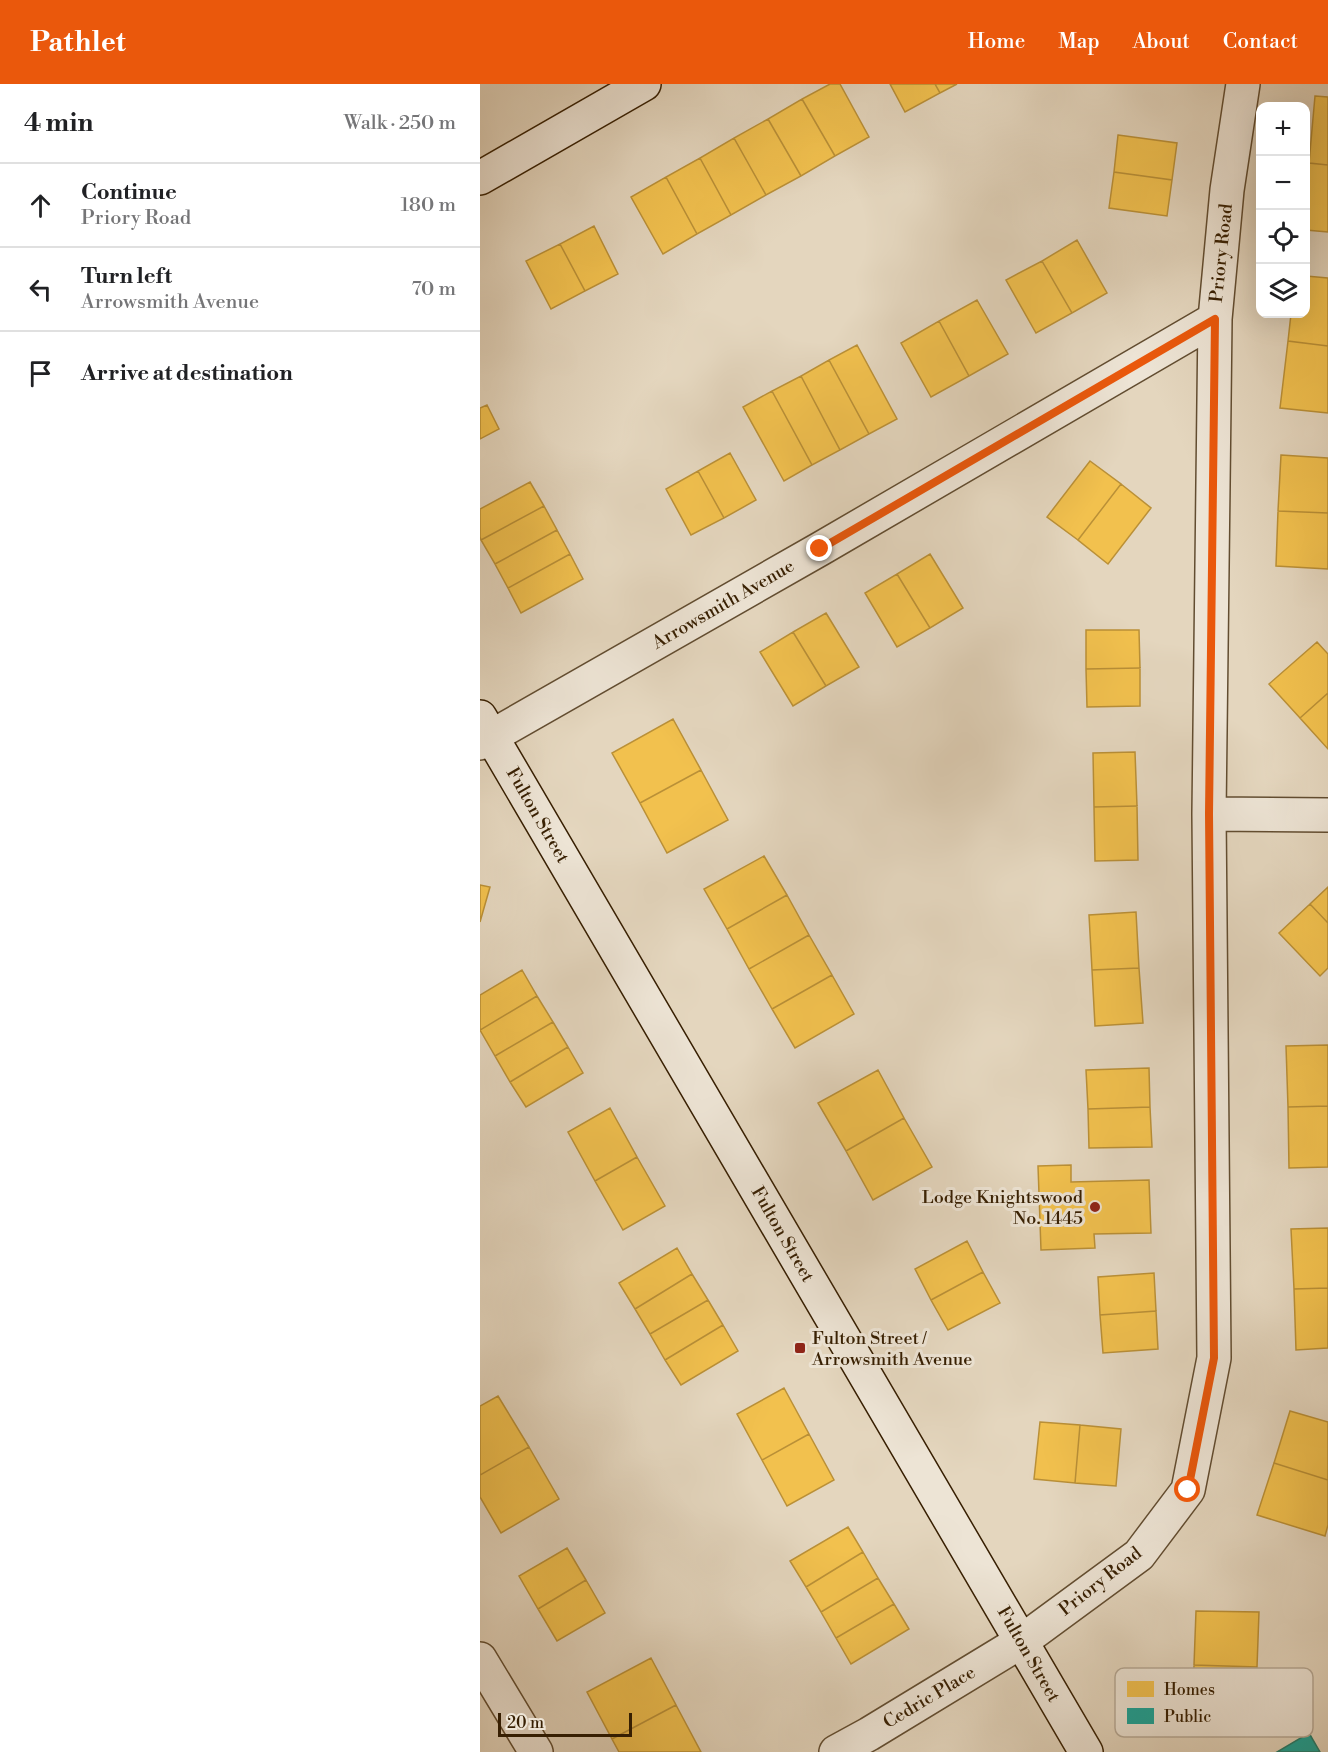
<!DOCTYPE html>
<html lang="en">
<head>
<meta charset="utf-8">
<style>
	:root { --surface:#fff; --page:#f6f6f6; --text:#202124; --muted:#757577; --line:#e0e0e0; --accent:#ea580c }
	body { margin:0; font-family:"Libre Bodoni",serif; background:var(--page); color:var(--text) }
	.controls { position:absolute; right:18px; top:18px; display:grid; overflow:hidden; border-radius:12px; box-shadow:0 6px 24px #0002 }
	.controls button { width:54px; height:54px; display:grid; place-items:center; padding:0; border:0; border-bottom:2px solid var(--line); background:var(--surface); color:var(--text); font:30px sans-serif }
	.scale { position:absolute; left:18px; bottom:15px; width:134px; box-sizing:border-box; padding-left:6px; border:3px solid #371f02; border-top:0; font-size:16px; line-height:21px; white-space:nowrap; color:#371f02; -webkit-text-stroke:4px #ede4d5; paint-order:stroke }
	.stop { position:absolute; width:18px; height:18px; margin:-14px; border:4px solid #ea580c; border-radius:50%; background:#fff }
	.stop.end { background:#ea580c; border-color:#fff; box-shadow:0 2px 6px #0008 }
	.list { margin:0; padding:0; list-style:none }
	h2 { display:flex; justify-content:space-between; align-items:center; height:78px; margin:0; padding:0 24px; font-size:26px }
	h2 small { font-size:20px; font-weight:400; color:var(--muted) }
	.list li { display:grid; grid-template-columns:39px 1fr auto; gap:18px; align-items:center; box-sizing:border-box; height:84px; padding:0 24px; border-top:2px solid var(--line) }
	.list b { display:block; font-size:22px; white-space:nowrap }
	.list p { margin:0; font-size:20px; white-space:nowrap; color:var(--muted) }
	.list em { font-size:20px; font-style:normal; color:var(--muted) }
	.icon { flex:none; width:33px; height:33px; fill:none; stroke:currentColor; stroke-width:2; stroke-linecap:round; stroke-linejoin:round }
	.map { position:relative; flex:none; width:848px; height:1668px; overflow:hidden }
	header { display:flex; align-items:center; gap:36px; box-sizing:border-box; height:84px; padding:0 30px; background:var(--accent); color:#fff }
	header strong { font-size:28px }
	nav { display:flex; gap:33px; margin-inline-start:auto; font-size:21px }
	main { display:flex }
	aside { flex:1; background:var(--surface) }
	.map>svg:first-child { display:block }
	.homes { fill:#f2c14e; stroke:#ba9037; stroke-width:1.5 }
	.public { fill:#17a398; stroke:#217b6b; stroke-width:1.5 }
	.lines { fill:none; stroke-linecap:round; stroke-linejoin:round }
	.street-casing { stroke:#624d31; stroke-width:36 }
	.secondary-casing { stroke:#371f02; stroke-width:36 }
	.street { stroke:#ede4d5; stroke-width:33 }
	.secondary { stroke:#ede4d5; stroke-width:33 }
	.route { stroke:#ea580c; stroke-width:8 }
	.poi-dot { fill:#8f2418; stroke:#ede4d5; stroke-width:2 }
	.labels { text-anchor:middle; stroke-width:6; stroke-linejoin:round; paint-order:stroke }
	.street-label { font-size:18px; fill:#371f02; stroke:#ede4d5 }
	.poi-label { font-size:18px; fill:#371f02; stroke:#ede4d5; text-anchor:end }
	.key { fill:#ede4d5; stroke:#b6a996; stroke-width:1.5 }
	.key-label { font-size:16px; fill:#371f02 }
</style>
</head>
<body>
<header>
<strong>Pathlet</strong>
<nav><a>Home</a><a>Map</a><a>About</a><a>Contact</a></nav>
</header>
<main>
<aside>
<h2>4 min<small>Walk · 250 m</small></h2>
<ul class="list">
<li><svg class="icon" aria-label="ahead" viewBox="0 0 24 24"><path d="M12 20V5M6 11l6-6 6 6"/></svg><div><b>Continue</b><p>Priory Road</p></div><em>180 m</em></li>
<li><svg class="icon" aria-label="left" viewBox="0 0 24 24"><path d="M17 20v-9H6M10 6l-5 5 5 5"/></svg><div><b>Turn left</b><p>Arrowsmith Avenue</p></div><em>70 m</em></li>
<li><svg class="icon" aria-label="arrive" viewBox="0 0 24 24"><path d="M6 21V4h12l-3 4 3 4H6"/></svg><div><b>Arrive at destination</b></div></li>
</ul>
</aside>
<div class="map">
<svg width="848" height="1668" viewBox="0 0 848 1668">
	<rect width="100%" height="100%" fill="#e4d6be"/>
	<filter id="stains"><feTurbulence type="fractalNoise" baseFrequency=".00333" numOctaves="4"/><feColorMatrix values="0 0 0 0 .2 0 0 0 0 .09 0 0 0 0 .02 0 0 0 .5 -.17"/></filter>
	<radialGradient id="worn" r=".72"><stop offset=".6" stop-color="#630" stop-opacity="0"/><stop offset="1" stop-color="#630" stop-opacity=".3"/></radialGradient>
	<path class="homes" d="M 350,0 L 360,0 L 389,53 L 355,72 L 322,15 Z
		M 410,0 L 455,0 L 460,9 L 425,28 Z
		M 455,0 L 477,0 L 460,9 Z
		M 835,12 L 848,13 L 848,81 L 829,79 Z
		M 322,15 L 355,72 L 321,92 L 288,35 Z
		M 288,35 L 321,92 L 286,111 L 254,54 Z
		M 638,51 L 697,59 L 692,96 L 634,88 Z
		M 254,54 L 286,111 L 251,131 L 220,74 Z
		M 220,74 L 251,131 L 217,150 L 186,93 Z
		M 829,79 L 848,81 L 848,148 L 826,146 L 826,106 Z
		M 634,88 L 692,96 L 687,132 L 629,124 Z
		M 186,93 L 217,150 L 183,170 L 151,113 Z
		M 114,142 L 138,190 L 105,207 L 80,160 Z
		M 597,156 L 627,209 L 592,229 L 562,177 Z
		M 80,160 L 105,207 L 71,225 L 46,177 Z
		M 562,177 L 592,229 L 556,249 L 526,196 Z
		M 826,192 L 848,194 L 848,262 L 808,257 L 811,230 L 826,230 Z
		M 497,216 L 528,270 L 489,292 L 459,237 Z
		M 459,237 L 489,292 L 451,313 L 421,259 Z
		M 808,257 L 848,262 L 848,329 L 800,324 Z
		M 377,261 L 417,335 L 389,350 L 349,276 Z
		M 349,276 L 389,350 L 360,366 L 321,292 Z
		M 321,292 L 360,366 L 332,381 L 292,307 Z
		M 292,307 L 332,381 L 304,397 L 263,323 Z
		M 7,321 L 19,345 L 0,355 L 0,324 Z
		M 250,369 L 276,416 L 244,434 L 218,387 Z
		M 801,371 L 848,374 L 848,429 L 798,427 Z
		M 610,377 L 641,400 L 598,456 L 567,433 Z
		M 218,387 L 244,434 L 211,451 L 186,405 Z
		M 50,398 L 64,422 L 1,456 L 0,453 L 0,425 Z
		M 641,400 L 671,424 L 628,480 L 598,456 Z
		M 64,422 L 77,446 L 15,480 L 1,456 Z
		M 798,427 L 848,429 L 848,485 L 796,482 Z
		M 77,446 L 90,470 L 28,504 L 15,480 Z
		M 90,470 L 103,495 L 41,529 L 28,504 Z
		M 450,470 L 483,524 L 450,544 L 417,490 Z
		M 417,490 L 450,544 L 417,563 L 385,509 Z
		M 346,529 L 379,583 L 346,602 L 313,548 Z
		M 606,546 L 659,546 L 660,584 L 606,585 Z
		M 313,548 L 346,602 L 313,622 L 280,568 Z
		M 837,558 L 848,570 L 848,609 L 820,634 L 789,600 Z
		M 660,584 L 660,622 L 607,623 L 606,585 Z
		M 848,609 L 848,665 L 820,634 Z
		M 193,635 L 221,686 L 160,719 L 132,669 Z
		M 655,668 L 657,722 L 614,723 L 613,669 Z
		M 221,686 L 248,736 L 187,769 L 160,719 Z
		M 657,722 L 658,776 L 615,777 L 614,723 Z
		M 284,772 L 307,811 L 247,845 L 224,805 Z
		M 0,801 L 10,803 L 0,838 Z
		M 848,803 L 848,839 L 830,820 Z
		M 307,811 L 329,851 L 269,885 L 247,845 Z
		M 830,820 L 848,839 L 848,884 L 840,892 L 799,849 Z
		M 656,828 L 659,884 L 612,886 L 609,831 Z
		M 329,851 L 352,891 L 292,925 L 269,885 Z
		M 659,884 L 663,939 L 615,942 L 612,886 Z
		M 42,886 L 57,912 L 0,946 L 0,911 Z
		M 352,891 L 374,930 L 315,964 L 292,925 Z
		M 57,912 L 73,938 L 15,972 L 0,946 Z
		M 73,938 L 88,963 L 30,998 L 15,972 Z
		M 848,961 L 848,1022 L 808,1023 L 806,962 Z
		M 88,963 L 103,989 L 46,1023 L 30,998 Z
		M 669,984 L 670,1023 L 608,1025 L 606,986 Z
		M 398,986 L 424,1034 L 366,1067 L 338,1019 Z
		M 848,1022 L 848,1083 L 809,1084 L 808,1023 Z
		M 670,1023 L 672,1063 L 609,1064 L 608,1025 Z
		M 130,1024 L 157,1073 L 115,1097 L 88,1048 Z
		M 424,1034 L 452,1083 L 393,1116 L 366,1067 Z
		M 157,1073 L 185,1122 L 143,1146 L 115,1097 Z
		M 591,1081 L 591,1098 L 669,1096 L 671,1149 L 614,1150 L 615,1164 L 561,1166 L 558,1082 Z
		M 848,1144 L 848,1204 L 814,1205 L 811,1145 Z
		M 487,1157 L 503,1188 L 451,1216 L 435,1185 Z
		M 197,1164 L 212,1190 L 155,1225 L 139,1199 Z
		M 503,1188 L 520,1219 L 468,1246 L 451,1216 Z
		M 674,1189 L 676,1227 L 620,1231 L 618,1193 Z
		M 212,1190 L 228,1216 L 170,1250 L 155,1225 Z
		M 848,1204 L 848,1264 L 816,1266 L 814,1205 Z
		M 228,1216 L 243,1241 L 185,1276 L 170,1250 Z
		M 676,1227 L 678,1265 L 623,1269 L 620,1231 Z
		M 243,1241 L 258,1267 L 201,1301 L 185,1276 Z
		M 304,1304 L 329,1350 L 282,1376 L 257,1330 Z
		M 18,1312 L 49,1363 L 0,1391 L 0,1322 Z
		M 810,1327 L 848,1338 L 848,1396 L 794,1379 Z
		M 560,1338 L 600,1341 L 595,1399 L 554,1395 Z
		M 600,1341 L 641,1345 L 636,1402 L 595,1399 Z
		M 329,1350 L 354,1396 L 307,1422 L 282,1376 Z
		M 49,1363 L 79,1415 L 21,1449 L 0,1413 L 0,1391 Z
		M 794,1379 L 848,1396 L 848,1441 L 845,1452 L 777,1431 Z
		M 368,1443 L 383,1468 L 326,1503 L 310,1477 Z
		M 87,1464 L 106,1496 L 58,1525 L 39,1492 Z
		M 383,1468 L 398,1494 L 341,1528 L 326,1503 Z
		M 398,1494 L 414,1520 L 356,1554 L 341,1528 Z
		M 106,1496 L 125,1529 L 77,1557 L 58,1525 Z
		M 414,1520 L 429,1545 L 371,1580 L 356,1554 Z
		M 716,1527 L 779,1528 L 777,1583 L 714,1581 Z
		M 171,1574 L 196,1621 L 132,1655 L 107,1608 Z
		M 714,1581 L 777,1583 L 776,1638 L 713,1636 Z
		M 196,1621 L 221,1668 L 139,1668 L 132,1655 Z"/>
	<path class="public" d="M 829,1649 L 840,1668 L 797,1668 Z"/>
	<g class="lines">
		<defs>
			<path id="street" d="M 0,659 L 340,465 L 735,235
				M 729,730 L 848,731
				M 0,1575 L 56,1668
				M 356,1668 L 389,1650 L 542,1557 L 659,1471 L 708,1406 L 734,1274 L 729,730 L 735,235 L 747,106 L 763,0"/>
			<path id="secondary" d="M 0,94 L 164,0
				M 0,633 L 606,1668"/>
		</defs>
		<use href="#street" class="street-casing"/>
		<use href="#secondary" class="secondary-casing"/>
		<use href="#street" class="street"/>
		<use href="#secondary" class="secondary"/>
	</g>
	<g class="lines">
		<path class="route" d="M 340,465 L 735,235 L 729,730 L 734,1274 L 708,1406"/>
	</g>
	<g class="poi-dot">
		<circle cx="615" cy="1123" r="6"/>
		<rect x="314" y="1258" width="12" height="12" rx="3"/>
	</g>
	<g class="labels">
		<g class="street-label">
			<text transform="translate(741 169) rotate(-84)" y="6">Priory Road</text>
			<text transform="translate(243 520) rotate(-30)" y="6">Arrowsmith Avenue</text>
			<text transform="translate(58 731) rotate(60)" y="6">Fulton Street</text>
			<text transform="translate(303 1150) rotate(60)" y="6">Fulton Street</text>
			<text transform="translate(620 1497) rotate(-38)" y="6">Priory Road</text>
			<text transform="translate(549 1570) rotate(60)" y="6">Fulton Street</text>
			<text transform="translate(449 1613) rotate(-31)" y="6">Cedric Place</text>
		</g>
		<g class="poi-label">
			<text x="603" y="1119">Lodge Knightswood<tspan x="603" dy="21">No. 1445</tspan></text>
			<text x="332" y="1260" text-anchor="start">Fulton Street /<tspan x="332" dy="21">Arrowsmith Avenue</tspan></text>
		</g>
	</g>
	<rect x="635" y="1584" width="198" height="69" rx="9" class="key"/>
	<rect x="647" y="1597" width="27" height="16" fill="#f2c14e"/>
	<rect x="647" y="1624" width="27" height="16" fill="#17a398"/>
	<g class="key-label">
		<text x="684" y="1611">Homes</text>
		<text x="684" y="1638">Public</text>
	</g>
	<rect width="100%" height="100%" filter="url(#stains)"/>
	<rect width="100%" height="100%" fill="url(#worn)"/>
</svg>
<div class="controls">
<button>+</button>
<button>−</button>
<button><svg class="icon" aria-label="locate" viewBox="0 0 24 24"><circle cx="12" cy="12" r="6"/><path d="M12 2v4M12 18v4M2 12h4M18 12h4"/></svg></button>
<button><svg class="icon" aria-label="layers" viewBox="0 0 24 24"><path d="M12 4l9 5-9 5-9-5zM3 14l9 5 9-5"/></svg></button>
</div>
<div class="scale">20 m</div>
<div class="stop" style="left:708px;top:1406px"></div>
<div class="stop end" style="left:340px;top:465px"></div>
</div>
</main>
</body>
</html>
